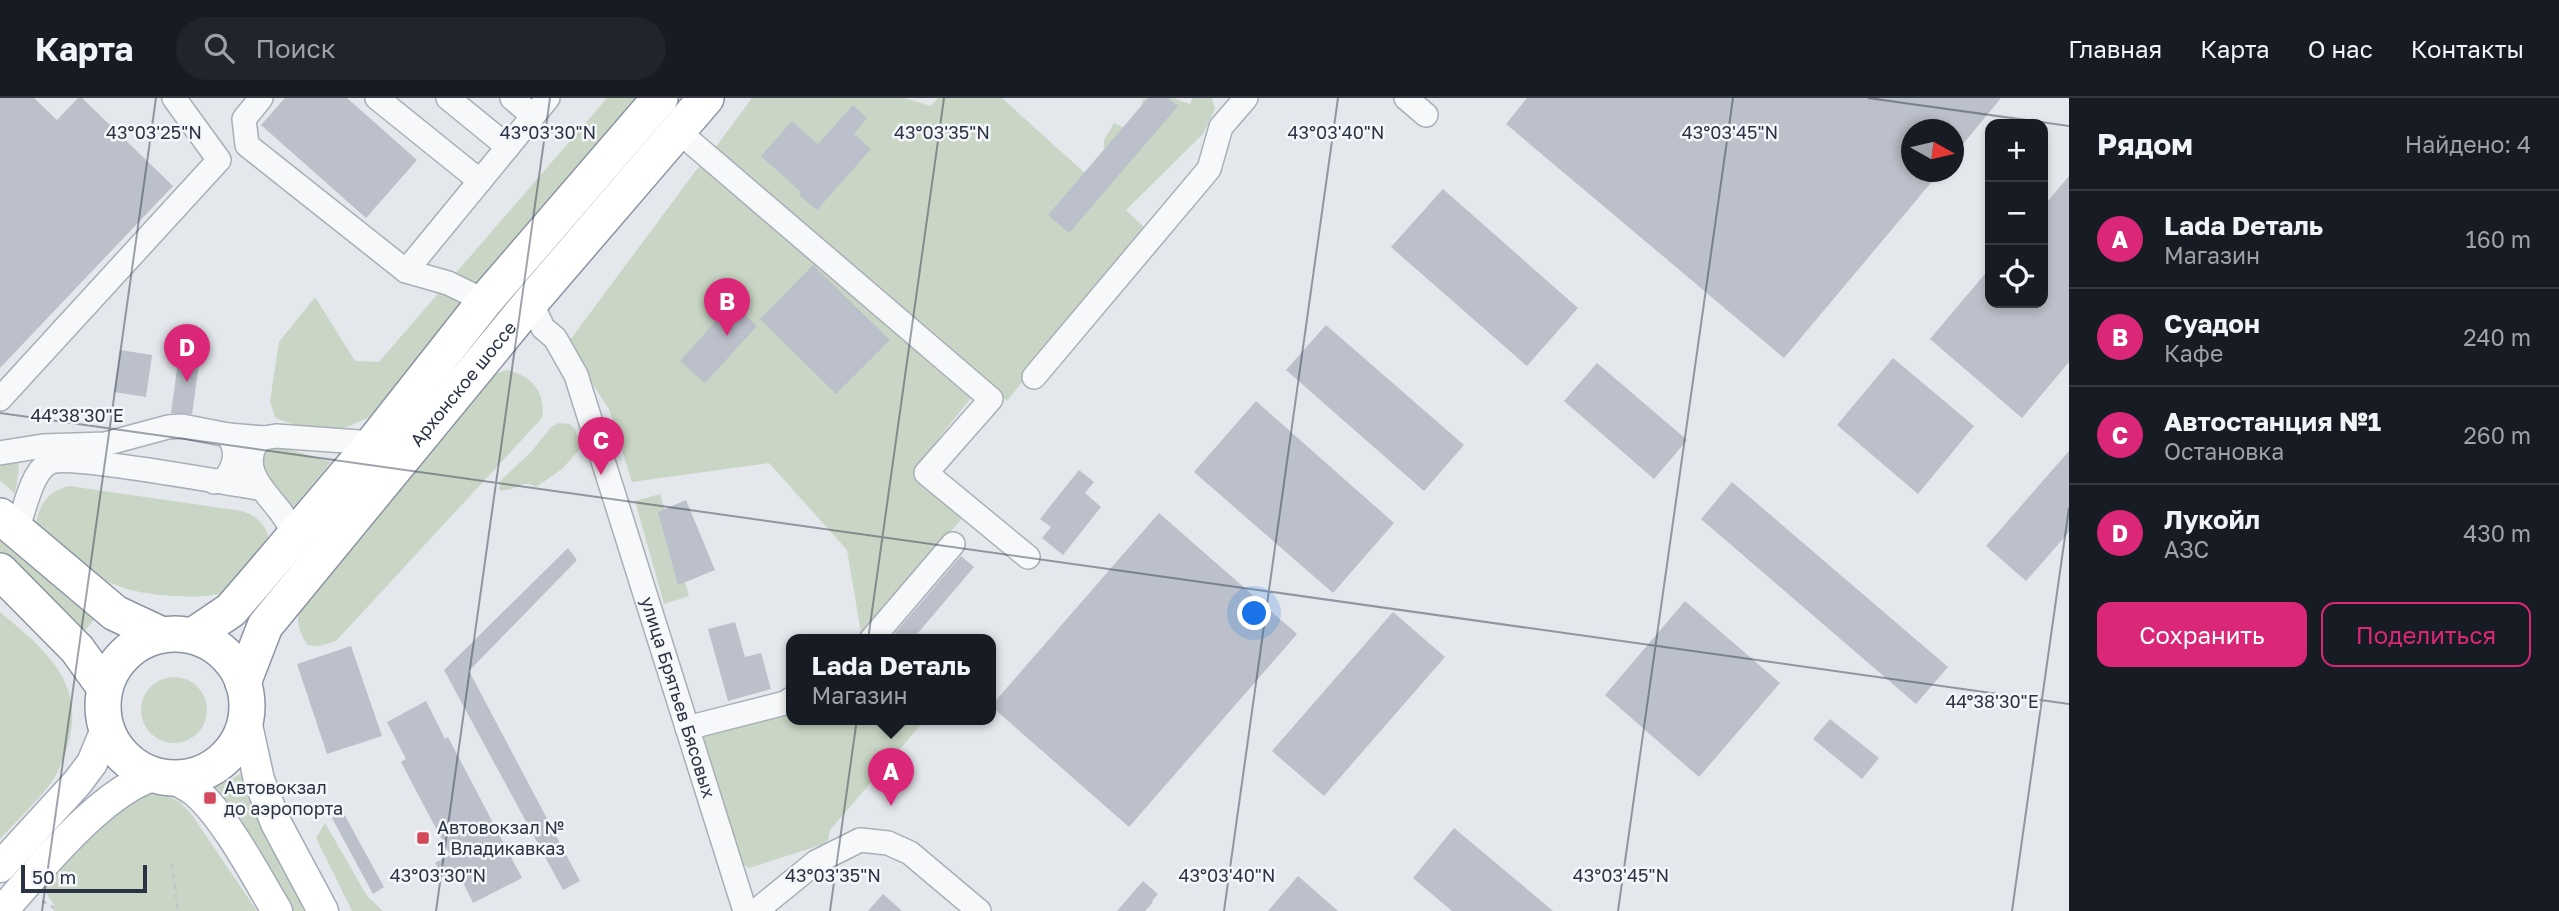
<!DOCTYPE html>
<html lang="ru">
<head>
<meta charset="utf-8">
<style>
	:root { --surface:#171b24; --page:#20242c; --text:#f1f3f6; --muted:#9ea1a6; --line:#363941; --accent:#db2777 }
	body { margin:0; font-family:"Golos Text",sans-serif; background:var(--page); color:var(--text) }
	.controls { position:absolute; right:21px; top:21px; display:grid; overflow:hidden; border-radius:14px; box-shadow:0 4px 10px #0003 }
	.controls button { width:63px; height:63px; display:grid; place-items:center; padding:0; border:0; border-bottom:2px solid var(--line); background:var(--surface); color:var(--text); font:35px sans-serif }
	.compass { position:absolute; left:1901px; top:21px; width:63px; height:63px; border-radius:50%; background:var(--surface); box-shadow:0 4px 10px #0003; rotate:98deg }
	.scale { position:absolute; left:21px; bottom:18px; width:126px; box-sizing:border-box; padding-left:7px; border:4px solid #2b3445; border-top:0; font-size:19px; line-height:24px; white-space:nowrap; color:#2b3445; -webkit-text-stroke:5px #f4f6f9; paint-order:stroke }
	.you { position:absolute; left:1255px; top:516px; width:24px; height:24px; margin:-18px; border:5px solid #fff; border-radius:50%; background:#1a73e8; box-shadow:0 0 0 10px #1a73e833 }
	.badge { display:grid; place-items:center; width:46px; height:46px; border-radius:50%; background:var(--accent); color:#fff; font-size:23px; font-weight:700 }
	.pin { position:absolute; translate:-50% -58px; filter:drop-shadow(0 2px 4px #0008) }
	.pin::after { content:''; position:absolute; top:37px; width:24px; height:21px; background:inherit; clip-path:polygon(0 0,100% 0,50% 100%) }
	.popup { position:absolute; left:786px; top:536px; width:210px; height:91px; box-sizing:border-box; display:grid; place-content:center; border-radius:14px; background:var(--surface); filter:drop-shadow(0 2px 5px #0005); font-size:23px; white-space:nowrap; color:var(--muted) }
	.popup b { font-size:26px; color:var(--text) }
	.popup::after { content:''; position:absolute; left:50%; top:100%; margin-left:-14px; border:14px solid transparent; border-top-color:var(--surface) }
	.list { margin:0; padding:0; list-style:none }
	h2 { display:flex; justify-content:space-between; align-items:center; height:91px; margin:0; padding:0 28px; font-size:30px }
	h2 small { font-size:23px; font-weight:400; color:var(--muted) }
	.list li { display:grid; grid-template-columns:46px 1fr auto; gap:21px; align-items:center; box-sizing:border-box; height:98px; padding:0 28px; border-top:2px solid var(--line) }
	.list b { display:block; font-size:26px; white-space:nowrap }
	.list p { margin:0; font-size:23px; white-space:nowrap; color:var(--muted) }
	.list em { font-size:23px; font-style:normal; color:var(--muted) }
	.actions { display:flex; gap:14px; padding:21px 28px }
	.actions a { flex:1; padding:16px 0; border:2px solid var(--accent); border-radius:14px; text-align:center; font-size:24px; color:var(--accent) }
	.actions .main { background:var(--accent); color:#fff }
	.icon { flex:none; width:38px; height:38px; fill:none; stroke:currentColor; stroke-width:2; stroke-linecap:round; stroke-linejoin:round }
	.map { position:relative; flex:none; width:2069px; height:813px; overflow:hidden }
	header { display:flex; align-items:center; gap:42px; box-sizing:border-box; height:98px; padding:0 35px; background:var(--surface); border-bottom:2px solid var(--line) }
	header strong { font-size:33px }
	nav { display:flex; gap:38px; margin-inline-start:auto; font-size:24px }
	.search { width:490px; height:63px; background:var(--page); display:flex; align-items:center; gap:18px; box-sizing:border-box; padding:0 24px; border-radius:38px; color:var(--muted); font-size:26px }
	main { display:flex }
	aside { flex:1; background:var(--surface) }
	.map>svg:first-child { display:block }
	.green { fill:#c9d6c5 }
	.building { fill:#bbc0ca }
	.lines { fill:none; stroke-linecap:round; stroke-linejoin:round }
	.minor-casing { stroke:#a9aeb7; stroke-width:26 }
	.major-casing { stroke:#a3abb8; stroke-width:33 }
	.highway-casing { stroke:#8b94a3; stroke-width:38 }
	.path { stroke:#c2c5cb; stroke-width:2.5; stroke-dasharray:5 5; stroke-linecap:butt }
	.minor { stroke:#f7f8fa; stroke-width:23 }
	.major { stroke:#fff; stroke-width:30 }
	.highway { stroke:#fff; stroke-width:35 }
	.ticks { fill:none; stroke:#2b3445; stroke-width:2; stroke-opacity:0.45 }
	.poi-dot { fill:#d1495b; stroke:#f4f6f9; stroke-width:2.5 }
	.labels { text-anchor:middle; stroke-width:5; stroke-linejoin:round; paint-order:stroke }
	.street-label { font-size:18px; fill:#2b3445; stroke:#f4f6f9 }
	.poi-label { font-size:18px; fill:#2b3445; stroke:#f4f6f9; text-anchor:start }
	.ticks-label { font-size:18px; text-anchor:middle; fill:#2b3445; stroke:#f4f6f9; stroke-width:5; stroke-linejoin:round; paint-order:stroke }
</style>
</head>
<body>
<header>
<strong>Карта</strong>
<div class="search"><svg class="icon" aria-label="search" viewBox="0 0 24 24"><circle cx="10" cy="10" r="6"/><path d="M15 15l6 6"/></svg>Поиск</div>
<nav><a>Главная</a><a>Карта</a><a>О нас</a><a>Контакты</a></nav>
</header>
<main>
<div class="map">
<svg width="2069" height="813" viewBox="0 0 2069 813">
	<rect width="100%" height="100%" fill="#e4e7ec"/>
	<path class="green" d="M 607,0 L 638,0 L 370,319 C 360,323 349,329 339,331 C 319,335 292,328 275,319 L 270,303 L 279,244 L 315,199 L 355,263 L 379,264 Z
		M 752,0 L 904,0 L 931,8 L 938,0 L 1002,0 L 1098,87 L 1105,69 L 1104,42 L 1114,25 L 1131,33 L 1137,28 L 1143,1 L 1173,0 L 1190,6 L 1193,0 L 1212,0 L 1215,11 L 1203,36 L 1126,112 L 1145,130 L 1007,303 L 715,50 Z
		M 703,63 L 974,296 L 920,364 L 917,378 L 964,418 L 871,527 L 861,535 L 847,452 L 769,365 L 632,384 L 609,311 L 588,279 L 570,242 Z
		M 507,272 C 532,278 546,294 542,320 L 336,543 L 320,548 L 308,547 C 295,530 296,514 303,495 L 497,275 Z
		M 559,325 L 570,326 L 575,331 L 580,351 L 562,371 L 536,389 C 522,379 515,395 499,392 L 500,383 L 531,354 L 551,329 Z
		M 271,346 L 331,364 L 293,410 L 275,400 L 256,357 Z
		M 17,361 L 19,371 L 15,396 L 0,382 L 0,365 Z
		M 69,388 L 242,413 C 264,420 277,440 262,462 C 258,467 251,472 247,477 C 242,481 237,488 231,492 C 212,503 152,498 131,492 C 94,482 65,457 35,435 C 37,411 44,394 69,388 Z
		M 660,396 L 689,498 L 664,506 L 635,403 Z
		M 0,431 L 97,518 L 78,541 L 0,469 Z
		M 0,514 C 44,551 86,583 68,646 C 63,664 56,680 44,694 C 30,710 15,725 0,741 Z
		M141 612a33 33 0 1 1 66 0a33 33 0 1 1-66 0Z
		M 791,610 L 791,622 L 925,622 L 830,732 L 828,742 L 824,746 L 749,770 L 744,767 L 739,760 L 702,636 Z
		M 242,675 L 315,813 L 286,813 L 213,691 Z
		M 165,696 L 181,705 L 192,717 L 257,813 L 53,813 L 56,810 L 40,785 L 135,697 Z
		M 325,725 L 367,798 L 383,813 L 352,813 L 316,740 Z"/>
	<path class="building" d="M 0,0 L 34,0 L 57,22 L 78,0 L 82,0 L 173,88 L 0,270 Z
		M 285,0 L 347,0 L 417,62 L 366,120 L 261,27 Z
		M 1148,0 L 1168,0 L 1178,8 L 1069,135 L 1048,117 Z
		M 1527,0 L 2001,0 L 1954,57 L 1954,32 L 1912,32 L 1912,74 L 1940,74 L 1784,260 L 1506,26 Z
		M 853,7 L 867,20 L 854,36 L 871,51 L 817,112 L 799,97 L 801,94 L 761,58 L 792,23 L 818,46 Z
		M 2069,78 L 2069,264 L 2022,320 L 1930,241 L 1990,170 L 1990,205 L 2043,205 L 2043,109 Z
		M 1443,91 L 1578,210 L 1527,268 L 1391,149 Z
		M 813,167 L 890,242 L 836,296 L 760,221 Z
		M 732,205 L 757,228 L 705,285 L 680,263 Z
		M 1326,227 L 1464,347 L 1424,393 L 1286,272 Z
		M 181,242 L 202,244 L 192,316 L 171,315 Z
		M 120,252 L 152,257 L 146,299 L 114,294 Z
		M 1893,260 L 1974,328 L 1918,396 L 1837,327 Z
		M 1597,265 L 1687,342 L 1654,381 L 1564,303 Z
		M 1256,303 L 1394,425 L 1333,495 L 1194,374 Z
		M 2069,353 L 2069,434 L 2026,483 L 1986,448 Z
		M 1079,372 L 1094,384 L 1085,395 L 1101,409 L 1063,457 L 1042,440 L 1051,429 L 1040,421 Z
		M 1732,384 L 1948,569 L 1916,606 L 1701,421 Z
		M 686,402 L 715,472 L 678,487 L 658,414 Z
		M 1159,415 L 1297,536 L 1129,729 L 991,608 Z
		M 568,450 L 577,462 L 469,573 L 580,783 L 563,792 L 444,572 Z
		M 961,458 L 974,469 L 912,542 L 903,542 L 895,535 Z
		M 1685,503 L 1780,585 L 1699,679 L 1605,597 Z
		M 1393,514 L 1445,559 L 1324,698 L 1272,653 Z
		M 735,524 L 745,559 L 761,555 L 771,591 L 728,603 L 708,531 Z
		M 351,548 L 382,638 L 327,656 L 297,566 Z
		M 426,603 L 445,641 L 448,639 L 522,780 L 473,805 L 458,774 L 444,782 L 435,765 L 450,757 L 401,664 L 406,661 L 387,624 Z
		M 1830,621 L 1879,660 L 1862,681 L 1813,641 Z
		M 343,714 L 384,789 L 373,796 L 332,720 Z
		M 1454,730 L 1553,813 L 1452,813 L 1413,780 Z
		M 1298,778 L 1338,813 L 1268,813 Z
		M 1143,783 L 1158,796 L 1152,803 L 1153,804 L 1145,813 L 1117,813 Z
		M 883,796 L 902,813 L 868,813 Z"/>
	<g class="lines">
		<defs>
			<g id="minor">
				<path d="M 261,0 L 244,21 L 247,47 L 406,173 L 448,185 L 485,203"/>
				<path d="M 377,0 L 480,83"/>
				<path d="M 448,0 L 508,49"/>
				<path d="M 512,0 L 533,18"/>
				<path d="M 1406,0 L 1426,17"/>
				<path d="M 677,32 L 991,301 L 926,375 L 1028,459"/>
				<path d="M 406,173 L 548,0"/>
				<path id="s1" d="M 531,204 L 543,230 L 555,240 L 576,277 L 745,813"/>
				<path d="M 1034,279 L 1209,71 L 1221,29 L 1246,0"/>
				<path d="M 0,301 L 219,62 L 174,0"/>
				<path d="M 0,355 L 43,348 L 105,346 L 168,329 L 182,328 L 228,337 L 264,340"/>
				<path d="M 214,384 L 225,381 C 236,366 238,352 228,337"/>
				<path d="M 16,434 C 24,416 30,377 47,366 C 64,354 228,386 259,390"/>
				<path d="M 295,437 C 289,426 284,417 276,408 C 261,389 241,370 257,344 L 264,340 L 276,338 L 373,345"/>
				<path d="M 871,542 L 953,446"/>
				<path d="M 687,630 L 785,605 L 791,601"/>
				<path d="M 756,813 L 816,764 L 860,742 L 888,745 L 910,755 L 979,813"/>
			</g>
			<path id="major" d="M 245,618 L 259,682 L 276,725 L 323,813
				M 172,680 C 179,684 189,688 196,694 C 226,720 256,778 277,813
				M 0,769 L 77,685 L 92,665 L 107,629
				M 2,813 C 39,772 104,690 157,677"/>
			<g id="highway">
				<path d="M 0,418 L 115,515 L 162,537"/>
				<path d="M 0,473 L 77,551 L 105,590"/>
				<circle cx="175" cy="608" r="72"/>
				<path d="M 194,537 L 231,512 L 256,483 L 373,345 L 485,203 L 660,0"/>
				<path id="s2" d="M 243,585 L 265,528 L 531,204 L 706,0"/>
			</g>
		</defs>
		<use href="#minor" class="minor-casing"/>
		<use href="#major" class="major-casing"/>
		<use href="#highway" class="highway-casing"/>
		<path class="path" d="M 172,766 L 178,813
			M 42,803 L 60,813"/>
		<use href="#minor" class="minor"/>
		<use href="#major" class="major"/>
		<use href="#highway" class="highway"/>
	</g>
	<path class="ticks" d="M 1868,0 L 2069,28M 0,315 L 2069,606M 42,813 L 156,0M 436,813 L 550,0M 830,813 L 944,0M 1224,813 L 1338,0M 1618,813 L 1733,0M 2012,813 L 2069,410"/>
	<g class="poi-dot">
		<rect x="203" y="693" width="14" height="14" rx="3.5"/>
		<rect x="416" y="733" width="14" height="14" rx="3.5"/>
	</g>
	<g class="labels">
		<g class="street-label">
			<text dy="6" stroke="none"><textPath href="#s2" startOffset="374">Архонское шоссе</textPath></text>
			<text dy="6" stroke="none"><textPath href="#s1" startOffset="425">улица Брятьев Бясовых</textPath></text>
		</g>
		<g class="poi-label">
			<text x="224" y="696">Автовокзал<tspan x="224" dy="21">до аэропорта</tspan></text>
			<text x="437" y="736">Автовокзал №<tspan x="437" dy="21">1 Владикавказ</tspan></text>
		</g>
	</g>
	<g class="ticks-label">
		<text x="154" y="41">43°03'25"N</text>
		<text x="548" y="41">43°03'30"N</text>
		<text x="942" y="41">43°03'35"N</text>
		<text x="1336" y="41">43°03'40"N</text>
		<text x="1730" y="41">43°03'45"N</text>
		<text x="77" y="324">44°38'30"E</text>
		<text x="1992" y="610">44°38'30"E</text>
		<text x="438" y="784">43°03'30"N</text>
		<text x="833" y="784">43°03'35"N</text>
		<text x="1227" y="784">43°03'40"N</text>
		<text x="1621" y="784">43°03'45"N</text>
	</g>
</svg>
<div class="controls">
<button>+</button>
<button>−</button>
<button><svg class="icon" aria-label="locate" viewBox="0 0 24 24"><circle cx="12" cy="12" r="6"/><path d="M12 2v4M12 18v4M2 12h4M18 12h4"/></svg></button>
</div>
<svg class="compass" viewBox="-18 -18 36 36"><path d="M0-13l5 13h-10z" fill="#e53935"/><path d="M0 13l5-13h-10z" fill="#9ea1a6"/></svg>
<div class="scale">50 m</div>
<div class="you"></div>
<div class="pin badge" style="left:891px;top:708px">A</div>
<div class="popup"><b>Lada Dеталь</b>Магазин</div>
<div class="pin badge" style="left:727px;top:238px">B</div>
<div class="pin badge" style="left:601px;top:377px">C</div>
<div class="pin badge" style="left:187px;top:284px">D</div>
</div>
<aside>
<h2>Рядом<small>Найдено: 4</small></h2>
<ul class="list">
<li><span class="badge">A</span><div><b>Lada Dеталь</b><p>Магазин</p></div><em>160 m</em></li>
<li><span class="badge">B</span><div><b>Суадон</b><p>Кафе</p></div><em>240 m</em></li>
<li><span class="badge">C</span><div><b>Автостанция №1</b><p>Остановка</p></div><em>260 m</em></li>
<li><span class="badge">D</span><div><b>Лукойл</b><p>АЗС</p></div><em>430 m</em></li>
</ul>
<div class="actions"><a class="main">Сохранить</a><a>Поделиться</a></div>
</aside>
</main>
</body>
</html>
